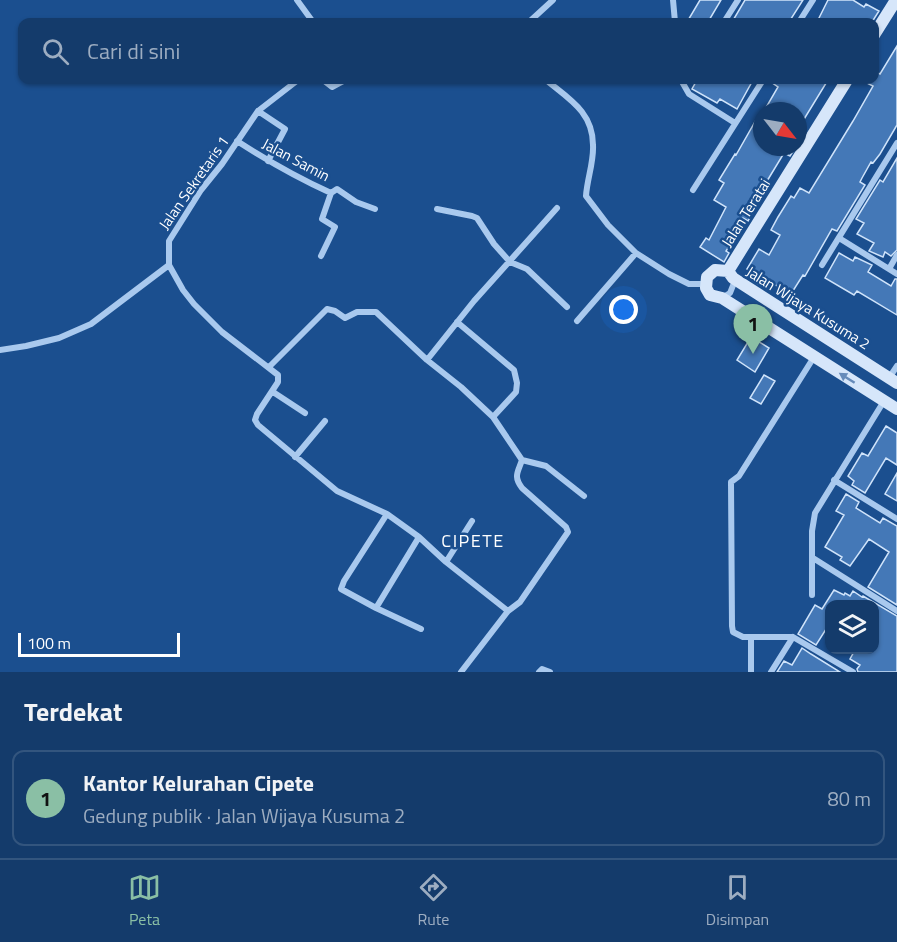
<!DOCTYPE html>
<html lang="id">
<head>
<meta charset="utf-8">
<style>
	:root { --surface:#143b6b; --page:#1d4271; --text:#f1f3f6; --muted:#9dadc1; --line:#33557e; --accent:#8abfa5 }
	body { margin:0; font-family:"Titillium Web",sans-serif; background:var(--page); color:var(--text) }
	.controls { position:absolute; right:18px; bottom:18px; display:grid; overflow:hidden; border-radius:12px; box-shadow:0 2px 4px #0004 }
	.controls button { width:54px; height:54px; display:grid; place-items:center; padding:0; border:0; border-bottom:2px solid var(--line); background:var(--surface); color:var(--text); font:30px sans-serif }
	.compass { position:absolute; left:753px; top:102px; width:54px; height:54px; border-radius:50%; background:var(--surface); box-shadow:0 2px 4px #0004; rotate:121deg }
	.scale { position:absolute; left:18px; bottom:15px; width:162px; box-sizing:border-box; padding-left:6px; border:3px solid #fff; border-top:0; font-size:16px; line-height:21px; white-space:nowrap; color:#fff; -webkit-text-stroke:4px #1b4f8f; paint-order:stroke }
	.you { position:absolute; left:624px; top:310px; width:21px; height:21px; margin:-15px; border:4px solid #fff; border-radius:50%; background:#1a73e8; box-shadow:0 0 0 9px #1a73e833 }
	.badge { display:grid; place-items:center; width:39px; height:39px; border-radius:50%; background:var(--accent); color:#111; font-size:20px; font-weight:700 }
	.pin { position:absolute; translate:-50% -50px; filter:drop-shadow(0 2px 3px #0008) }
	.pin::after { content:''; position:absolute; top:32px; width:21px; height:18px; background:inherit; clip-path:polygon(0 0,100% 0,50% 100%) }
	.list { margin:0; padding:0; list-style:none }
	h2 { display:flex; justify-content:space-between; align-items:center; height:78px; margin:0; padding:0 24px; font-size:26px }
	h2 small { font-size:20px; font-weight:400; color:var(--muted) }
	.list li { display:grid; grid-template-columns:39px 1fr auto; gap:18px; align-items:center; box-sizing:border-box; height:96px; margin:0 12px 12px; padding:0 12px; border:2px solid var(--line); border-radius:12px }
	.list b { display:block; font-size:22px; white-space:nowrap }
	.list p { margin:0; font-size:20px; white-space:nowrap; color:var(--muted) }
	.list em { font-size:20px; font-style:normal; color:var(--muted) }
	.icon { flex:none; width:33px; height:33px; fill:none; stroke:currentColor; stroke-width:2; stroke-linecap:round; stroke-linejoin:round }
	.map { position:relative; flex:none; width:897px; height:672px; overflow:hidden }
	.search { position:absolute; background:var(--surface); box-shadow:0 2px 4px #0004; left:18px; right:18px; top:18px; height:66px; display:flex; align-items:center; gap:15px; box-sizing:border-box; padding:0 21px; border-radius:12px; color:var(--muted); font-size:22px }
	.sheet { height:186px; background:var(--surface) }
	nav { display:flex; justify-content:space-around; align-items:center; box-sizing:border-box; height:84px; border-top:2px solid var(--line); background:var(--surface); font-size:16px; color:var(--muted) }
	nav a { display:grid; justify-items:center; gap:3px }
	nav .on { color:var(--accent) }
	.map>svg:first-child { display:block }
	.building { fill:#4478b7; stroke:#cfe3fa; stroke-width:1.5 }
	.lines { fill:none; stroke-linecap:round; stroke-linejoin:round }
	.street { stroke:#a9c9ee; stroke-width:6 }
	.secondary { stroke:#d6e6fa; stroke-width:12 }
	.oneway { fill:#668bba }
	.labels { text-anchor:middle; stroke-width:5; stroke-linejoin:round; paint-order:stroke }
	.street-label { font-size:15px; fill:#fff; stroke:#1b4f8f }
	.quarter-label { font-size:18px; letter-spacing:1.5px; fill:#fff; stroke:#1b4f8f }
</style>
</head>
<body>
<div class="map">
<svg width="897" height="672" viewBox="0 0 897 672">
	<rect width="100%" height="100%" fill="#1b4f8f"/>
	<path class="building" d="M 700,0 L 721,0 L 708,22 L 687,22 Z
		M 745,0 L 803,0 L 789,22 L 732,22 Z
		M 828,0 L 853,0 L 864,7 L 866,4 L 879,11 L 872,22 L 817,22 Z
		M 897,46 L 897,125 L 880,154 L 873,163 L 871,162 L 862,178 L 860,182 L 865,185 L 837,231 L 832,229 L 805,276 L 803,275 L 791,294 L 772,283 L 768,290 L 753,281 L 757,274 L 747,269 L 759,249 L 769,255 L 780,235 L 771,230 L 778,217 L 791,196 L 794,198 L 800,188 L 809,193 L 853,121 L 873,86 L 861,80 L 874,80 L 874,71 L 880,74 Z
		M 697,80 L 753,80 L 737,109 L 720,99 L 717,103 L 692,89 Z
		M 768,80 L 828,80 L 798,129 L 798,111 L 764,111 L 778,87 Z
		M 756,120 L 762,123 L 762,147 L 796,147 L 790,156 L 784,153 L 764,186 L 766,188 L 748,221 L 743,218 L 729,240 L 732,242 L 726,251 L 729,253 L 724,262 L 700,247 L 706,238 L 709,240 L 726,207 L 714,200 L 724,183 L 719,180 L 735,154 L 736,155 Z
		M 897,158 L 897,250 L 891,256 L 885,252 L 883,257 L 869,251 L 874,243 L 857,234 L 864,223 L 856,219 L 880,180 L 883,182 Z
		M 839,253 L 853,261 L 855,257 L 872,265 L 868,272 L 891,286 L 895,279 L 897,279 L 897,315 L 857,291 L 854,295 L 825,278 Z
		M 751,337 L 769,348 L 755,372 L 737,360 Z
		M 764,375 L 775,381 L 761,404 L 750,398 Z
		M 886,426 L 897,433 L 897,465 L 886,458 L 865,493 L 852,485 L 854,481 L 848,476 L 862,453 L 868,456 Z
		M 897,473 L 897,501 L 885,494 Z
		M 846,494 L 859,502 L 856,508 L 880,523 L 883,518 L 897,526 L 897,605 L 868,587 L 889,552 L 869,539 L 850,566 L 840,560 L 842,557 L 825,547 L 844,515 L 836,511 Z
		M 834,590 L 844,595 L 845,593 L 850,596 L 853,591 L 862,597 L 863,596 L 897,616 L 897,672 L 858,672 L 857,669 L 860,665 L 850,659 L 855,650 L 874,650 L 874,604 L 830,604 L 830,623 L 816,645 L 798,634 L 815,605 L 822,609 Z
		M 802,648 L 811,654 L 840,672 L 777,672 L 784,661 L 792,665 Z"/>
	<g class="lines">
		<path class="street" d="M 297,0 L 313,22
			M 673,0 L 675,22
			M 529,22 L 553,0
			M 724,22 L 738,0
			M 799,22 L 813,0
			M 298,80 L 258,111 L 222,164 L 201,190 L 169,241 L 169,265 L 183,290 L 194,304 L 222,332 L 278,375 L 278,382 L 257,414 L 255,420 L 258,425 L 337,491 L 387,514 L 419,537 L 446,562 L 508,611
			M 323,80 L 332,87 L 345,80
			M 546,80 C 569,99 593,112 593,145 C 594,162 587,179 586,196 L 608,225 L 636,253
			M 681,80 L 689,94 L 735,123
			M 258,111 L 285,129 L 268,161
			M 237,141 C 268,161 298,178 331,193 L 337,189 L 356,202 L 375,209
			M 693,190 L 763,80
			M 437,209 L 472,216 L 477,218 L 494,244 L 510,262 L 527,269 L 567,307
			M 839,238 L 897,274
			M 321,256 L 335,227 L 322,219 L 331,193
			M 822,265 L 897,143
			M 889,269 L 897,255
			M 722,298 L 730,293 L 734,283 L 733,279
			M 577,321 L 636,253 L 669,274 L 689,284 L 705,284
			M 457,322 L 514,370 L 517,383 L 516,392 L 493,417
			M 0,350 L 26,346 L 59,338 L 91,324 L 169,265
			M 814,357 L 739,476 L 731,482 L 732,626 L 733,632 L 743,637 L 793,637 L 853,672
			M 427,360 L 474,301 L 557,208
			M 269,367 L 327,309 L 335,311 L 345,318 L 357,312 L 376,312 L 427,360 L 461,387 L 493,417 L 522,460 L 546,466 L 584,496
			M 889,378 L 897,366
			M 273,392 L 305,413
			M 295,457 L 325,421
			M 834,480 L 897,519
			M 387,514 L 344,581 L 341,589 L 376,608 L 421,629
			M 813,558 L 897,611
			M 446,562 L 472,521
			M 812,595 L 812,531 L 815,513 L 884,401
			M 376,608 L 419,537
			M 461,672 L 508,611 L 520,602 L 568,532 L 566,527 L 522,488 C 513,476 518,472 522,460
			M 539,672 L 542,669 L 550,672
			M 751,672 L 751,637
			M 771,672 L 793,637"/>
		<path class="secondary" d="M 874,35 L 896,0
			M 728,271 L 847,80
			M 897,383 L 733,278 L 728,271 L 715,270 L 707,277 L 706,288 L 710,295 L 722,298 L 897,409"/>
	</g>
	<defs><path id="oneway-solid" d="M-6-.8H1V-3.2L6.5 0L1 3.2V.8H-6Z" transform="scale(1.5)"/></defs>
	<use class="oneway" href="#oneway-solid" transform="translate(847 378) rotate(-148)"/>
	<g class="labels">
		<g class="street-label">
			<text transform="translate(296 160) rotate(28)" y="5">Jalan Samin</text>
			<text transform="translate(194 183) rotate(-55)" y="5">Jalan Sekretaris 1</text>
			<text transform="translate(746 213) rotate(-58)" y="5">Jalan Teratai</text>
			<text transform="translate(808 308) rotate(32)" y="5">Jalan Wijaya Kusuma 2</text>
		</g>
		<g class="quarter-label">
			<text x="473" y="547">CIPETE</text>
		</g>
	</g>
</svg>
<div class="controls">
<button><svg class="icon" aria-label="layers" viewBox="0 0 24 24"><path d="M12 4l9 5-9 5-9-5zM3 14l9 5 9-5"/></svg></button>
</div>
<svg class="compass" viewBox="-18 -18 36 36"><path d="M0-13l5 13h-10z" fill="#e53935"/><path d="M0 13l5-13h-10z" fill="#9dadc1"/></svg>
<div class="scale">100 m</div>
<div class="you"></div>
<div class="pin badge" style="left:753px;top:354px">1</div>
<div class="search"><svg class="icon" aria-label="search" viewBox="0 0 24 24"><circle cx="10" cy="10" r="6"/><path d="M15 15l6 6"/></svg>Cari di sini</div>
</div>
<section class="sheet">
<h2>Terdekat<small></small></h2>
<ul class="list">
<li><span class="badge">1</span><div><b>Kantor Kelurahan Cipete</b><p>Gedung publik · Jalan Wijaya Kusuma 2</p></div><em>80 m</em></li>
</ul>
</section>
<nav>
<a class="on"><svg class="icon" aria-label="map" viewBox="0 0 24 24"><path d="M3 6l6-2 6 2 6-2v14l-6 2-6-2-6 2zM9 4v14M15 6v14"/></svg>Peta</a>
<a><svg class="icon" aria-label="directions" viewBox="0 0 24 24"><path d="M12 3l9 9-9 9-9-9zM9 14v-3h6M13 9l2 2-2 2"/></svg>Rute</a>
<a><svg class="icon" aria-label="saved" viewBox="0 0 24 24"><path d="M7 4h10v16l-5-4-5 4z"/></svg>Disimpan</a>
</nav>
</body>
</html>
